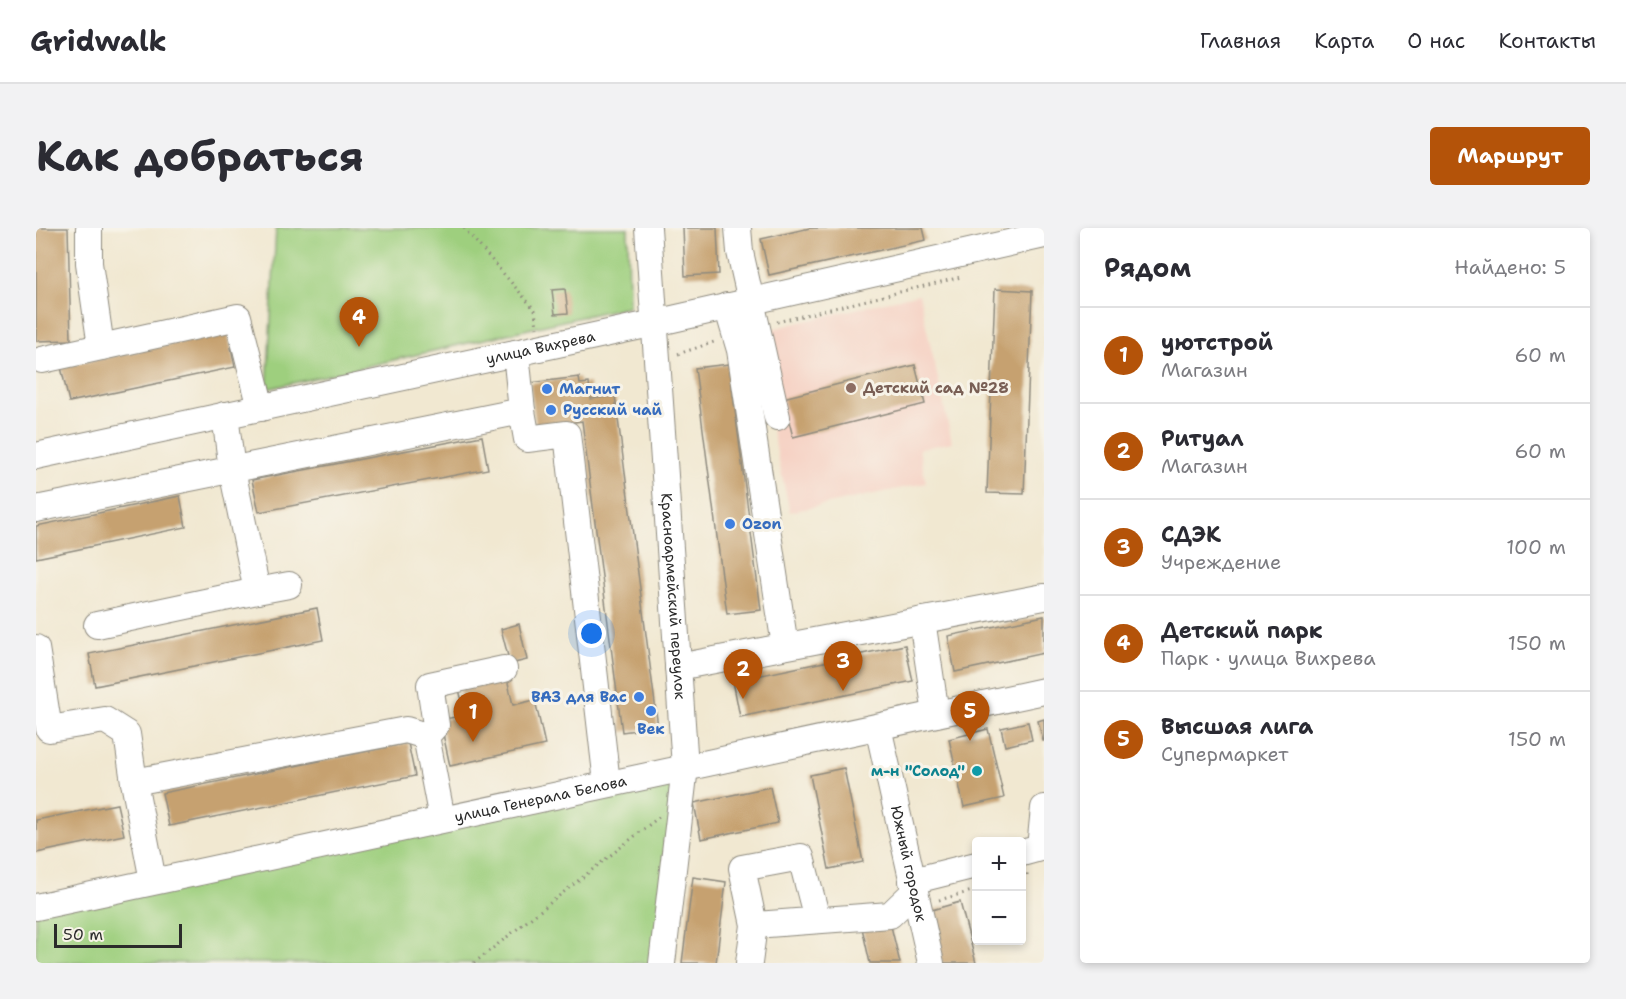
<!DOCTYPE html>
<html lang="ru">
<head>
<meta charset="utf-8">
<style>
	:root { --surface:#fff; --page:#f2f2f3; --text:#2b2b33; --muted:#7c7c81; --line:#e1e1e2; --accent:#b45309 }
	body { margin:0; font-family:"Shantell Sans",sans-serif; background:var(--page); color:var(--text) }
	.controls { position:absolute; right:18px; bottom:18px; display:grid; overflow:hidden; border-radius:6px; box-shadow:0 3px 9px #0003 }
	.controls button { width:54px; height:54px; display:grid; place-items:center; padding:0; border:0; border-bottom:2px solid var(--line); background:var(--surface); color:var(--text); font:30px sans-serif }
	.scale { position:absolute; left:18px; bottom:15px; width:128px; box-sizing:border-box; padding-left:6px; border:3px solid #2b2b2b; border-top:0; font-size:16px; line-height:21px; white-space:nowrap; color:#2b2b2b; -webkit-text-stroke:4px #f7f3e8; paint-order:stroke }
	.you { position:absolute; left:556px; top:406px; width:21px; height:21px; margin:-15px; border:4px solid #fff; border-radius:50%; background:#1a73e8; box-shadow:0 0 0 9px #1a73e833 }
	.badge { display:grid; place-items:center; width:39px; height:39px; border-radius:50%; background:var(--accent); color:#fff; font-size:20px; font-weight:700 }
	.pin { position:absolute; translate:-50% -50px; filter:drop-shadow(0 2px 3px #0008) }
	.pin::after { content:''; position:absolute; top:32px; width:21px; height:18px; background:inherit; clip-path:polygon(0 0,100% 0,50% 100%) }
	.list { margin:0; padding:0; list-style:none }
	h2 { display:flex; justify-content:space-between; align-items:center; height:78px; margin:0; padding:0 24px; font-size:26px }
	h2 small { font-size:20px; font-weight:400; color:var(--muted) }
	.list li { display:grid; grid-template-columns:39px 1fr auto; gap:18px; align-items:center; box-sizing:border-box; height:96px; padding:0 24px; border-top:2px solid var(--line) }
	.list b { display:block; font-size:22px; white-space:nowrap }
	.list p { margin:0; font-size:20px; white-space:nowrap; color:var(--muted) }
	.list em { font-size:20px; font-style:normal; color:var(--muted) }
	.map { position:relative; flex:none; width:1008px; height:735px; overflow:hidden; border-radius:6px }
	header { display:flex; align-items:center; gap:36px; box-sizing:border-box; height:84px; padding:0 30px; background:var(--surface); border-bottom:2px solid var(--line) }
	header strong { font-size:28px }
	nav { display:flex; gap:33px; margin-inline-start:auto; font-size:21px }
	.intro { display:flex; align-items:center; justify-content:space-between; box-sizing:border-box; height:144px; padding:0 36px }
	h1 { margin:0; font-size:42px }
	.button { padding:15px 27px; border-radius:6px; background:var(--accent); color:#fff; font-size:21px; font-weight:700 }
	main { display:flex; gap:36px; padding:0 36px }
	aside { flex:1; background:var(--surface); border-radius:6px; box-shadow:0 3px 9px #0003 }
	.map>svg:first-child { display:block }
	.built { fill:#f6d2c4 }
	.green { fill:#9ecf7e; stroke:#647d54; stroke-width:1.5 }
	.building { fill:#c6a170 }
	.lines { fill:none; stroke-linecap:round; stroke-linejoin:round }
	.minor-casing { stroke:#8e8a7e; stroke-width:28 }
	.path { stroke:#8e8a7e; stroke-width:3; stroke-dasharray:1.5 4.5; stroke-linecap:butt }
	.minor { stroke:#fff; stroke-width:26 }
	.education-dot { fill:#8d6e63; stroke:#f7f3e8; stroke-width:2 }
	.shop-dot { fill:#3f7fe0; stroke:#f7f3e8; stroke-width:2 }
	.culture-dot { fill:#0f9aa8; stroke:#f7f3e8; stroke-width:2 }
	.labels { text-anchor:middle; stroke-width:6; stroke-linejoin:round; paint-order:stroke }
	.street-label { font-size:15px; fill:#2b2b2b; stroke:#f7f3e8 }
	.education-label { font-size:15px; font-weight:bold; fill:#785e54; stroke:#f7f3e8; text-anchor:start }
	.shop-label { font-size:15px; font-weight:bold; fill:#366cbe; stroke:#f7f3e8; text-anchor:start }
	.culture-label { font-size:15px; font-weight:bold; fill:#0d838f; stroke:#f7f3e8; text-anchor:end }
</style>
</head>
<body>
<header>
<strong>Gridwalk</strong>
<nav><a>Главная</a><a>Карта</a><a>О нас</a><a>Контакты</a></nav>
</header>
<div class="intro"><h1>Как добраться</h1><a class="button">Маршрут</a></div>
<main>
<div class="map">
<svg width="1008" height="735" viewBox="0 0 1008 735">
	<rect width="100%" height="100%" fill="#f7f3e8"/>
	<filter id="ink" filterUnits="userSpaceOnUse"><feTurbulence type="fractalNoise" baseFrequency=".0167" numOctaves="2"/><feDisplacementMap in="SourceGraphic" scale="12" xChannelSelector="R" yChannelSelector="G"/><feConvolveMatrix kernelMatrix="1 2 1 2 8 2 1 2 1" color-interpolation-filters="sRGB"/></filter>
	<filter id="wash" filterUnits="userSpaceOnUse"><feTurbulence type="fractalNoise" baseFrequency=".008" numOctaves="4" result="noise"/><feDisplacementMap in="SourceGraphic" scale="24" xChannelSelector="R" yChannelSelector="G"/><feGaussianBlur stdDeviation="1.35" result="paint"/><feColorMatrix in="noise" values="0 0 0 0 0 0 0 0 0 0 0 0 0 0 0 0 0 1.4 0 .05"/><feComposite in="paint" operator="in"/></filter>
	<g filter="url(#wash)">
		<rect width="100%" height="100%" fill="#f1e8d1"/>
		<path class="built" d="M 883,66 L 916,214 L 883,221 L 890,255 L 754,284 L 715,106 Z"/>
		<path class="green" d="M 240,0 L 592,0 L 593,78 L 231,161 Z
			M 643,549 L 618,735 L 0,735 L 0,680 Z"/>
		<g id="blocks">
			<path class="building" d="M 0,0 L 32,0 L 35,112 L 0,113 Z
				M 647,0 L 681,0 L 683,46 L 649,48 Z
				M 774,0 L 887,0 L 890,12 L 733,47 L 725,11 Z
				M 529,61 L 532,85 L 519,86 L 516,62 Z
				M 959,61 L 996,63 L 988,266 L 951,265 Z
				M 192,104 L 199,139 L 33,174 L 25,139 Z
				M 693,136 L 725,382 L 691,386 L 659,140 Z
				M 879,137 L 889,176 L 757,209 L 747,170 Z
				M 543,149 L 544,156 L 553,155 L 555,171 L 579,168 L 622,499 L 586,504 L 546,193 L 500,199 L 494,155 Z
				M 446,208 L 452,241 L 223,284 L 216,252 Z
				M 144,268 L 150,299 L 0,330 L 0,298 Z
				M 281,380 L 287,412 L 59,458 L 53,426 Z
				M 1008,388 L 1008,425 L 919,444 L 912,408 Z
				M 483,396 L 491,432 L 474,436 L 465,401 Z
				M 869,417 L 877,453 L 704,489 L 697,453 Z
				M 471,450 L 477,477 L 499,472 L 509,517 L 414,538 L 404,492 L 429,487 L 423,461 Z
				M 1008,491 L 1008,513 L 1007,513 L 1002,493 Z
				M 992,494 L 996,512 L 969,518 L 965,500 Z
				M 952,501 L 968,570 L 928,579 L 913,511 Z
				M 372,515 L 379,548 L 133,598 L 126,565 Z
				M 808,540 L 827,634 L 793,641 L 774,547 Z
				M 734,559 L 742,595 L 665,611 L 658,575 Z
				M 81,576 L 88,607 L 0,625 L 0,592 Z
				M 657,649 L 690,654 L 680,735 L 646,735 Z
				M 924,674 L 940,735 L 906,735 L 892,683 Z
				M 854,694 L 864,735 L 834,735 L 826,700 Z"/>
		</g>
	</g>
	<g filter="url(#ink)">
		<use href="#blocks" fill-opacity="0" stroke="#8e8a7e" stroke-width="1.5"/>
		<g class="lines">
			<defs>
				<g id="minor">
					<path d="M 53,0 L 53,35 L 65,119"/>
					<path id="s1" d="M 612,0 L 649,539 L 626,735"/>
					<path d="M 702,0 L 704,24 L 741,189"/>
					<path d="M 691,78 L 704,122 L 749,418"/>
					<path d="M 6,132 L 202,89 L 225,180"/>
					<path d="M 486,183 L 491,211 L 531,206 L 571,555"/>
					<path id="s2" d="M 0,228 L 619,95 L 1008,7"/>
					<path d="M 0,281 L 486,183 L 480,125"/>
					<path d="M 221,363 L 253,357"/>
					<path d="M 886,392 L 900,486"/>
					<path d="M 61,397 L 221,363 L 196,242 L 189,187"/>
					<path d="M 0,420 L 13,501 L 69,492 L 91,506 L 98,554"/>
					<path d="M 642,439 L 1008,369"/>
					<path id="s3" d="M 842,499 L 895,735"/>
					<path d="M 390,508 L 400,497 L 394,457 L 468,441"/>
					<path d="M 986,625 L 1004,620 L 1008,580"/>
					<path d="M 117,653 L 98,554 L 370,502 L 390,508 L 406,591"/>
					<path d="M 876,653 L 940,637"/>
					<path id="s4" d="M 0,679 L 1008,463"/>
					<path d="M 718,697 L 854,687 L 879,663"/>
					<path d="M 713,735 L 718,697 L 706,640 L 765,629 L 781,691"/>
				</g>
			</defs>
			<use href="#minor" class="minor-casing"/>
			<path class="path" d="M 428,0 L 499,82 L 501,100
				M 741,94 L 925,49
				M 642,126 L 681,113
				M 986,649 L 991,648 L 991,643
				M 903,672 L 940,662
				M 438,735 L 623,589"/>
			<use href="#minor" class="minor"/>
		</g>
	</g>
	<circle class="education-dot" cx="815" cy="160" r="6"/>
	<g class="shop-dot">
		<circle cx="511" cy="161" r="6"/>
		<circle cx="515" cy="182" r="6"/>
		<circle cx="694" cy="296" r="6"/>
		<circle cx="603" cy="469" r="6"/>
		<circle cx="615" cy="483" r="6"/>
	</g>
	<circle class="culture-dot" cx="941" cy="543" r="6"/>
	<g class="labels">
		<g class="street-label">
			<text dy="5" stroke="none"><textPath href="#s2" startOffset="516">улица Вихрева</textPath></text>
			<text dy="5" stroke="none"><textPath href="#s1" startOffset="369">Красноармейский переулок</textPath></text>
			<text dy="5" stroke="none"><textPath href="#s4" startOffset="516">улица Генерала Белова</textPath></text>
			<text dy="5" stroke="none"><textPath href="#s3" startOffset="140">Южный городок</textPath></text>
		</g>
		<g class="education-label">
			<text x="827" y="165">Детский сад №28</text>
		</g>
		<g class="shop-label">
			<text x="523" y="166">Магнит</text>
			<text x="527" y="187">Русский чай</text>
			<text x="706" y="301">Ozon</text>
			<text x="591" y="474" text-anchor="end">ВАЗ для Вас</text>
			<text x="615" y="506" text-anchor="middle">Век</text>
		</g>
		<g class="culture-label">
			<text x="929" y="548">м-н "Солод"</text>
		</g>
	</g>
</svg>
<div class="controls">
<button>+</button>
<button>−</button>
</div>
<div class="scale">50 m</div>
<div class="you"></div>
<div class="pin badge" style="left:437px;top:514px">1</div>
<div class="pin badge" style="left:707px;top:471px">2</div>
<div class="pin badge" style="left:807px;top:463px">3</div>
<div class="pin badge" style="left:323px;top:119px">4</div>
<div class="pin badge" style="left:934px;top:513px">5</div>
</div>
<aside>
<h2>Рядом<small>Найдено: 5</small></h2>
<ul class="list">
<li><span class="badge">1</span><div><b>уютстрой</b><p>Магазин</p></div><em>60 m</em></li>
<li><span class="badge">2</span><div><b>Ритуал</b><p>Магазин</p></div><em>60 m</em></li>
<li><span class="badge">3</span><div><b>СДЭК</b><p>Учреждение</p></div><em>100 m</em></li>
<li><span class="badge">4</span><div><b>Детский парк</b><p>Парк · улица Вихрева</p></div><em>150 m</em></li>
<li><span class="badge">5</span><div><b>Высшая лига</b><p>Супермаркет</p></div><em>150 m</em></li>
</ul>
</aside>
</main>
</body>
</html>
